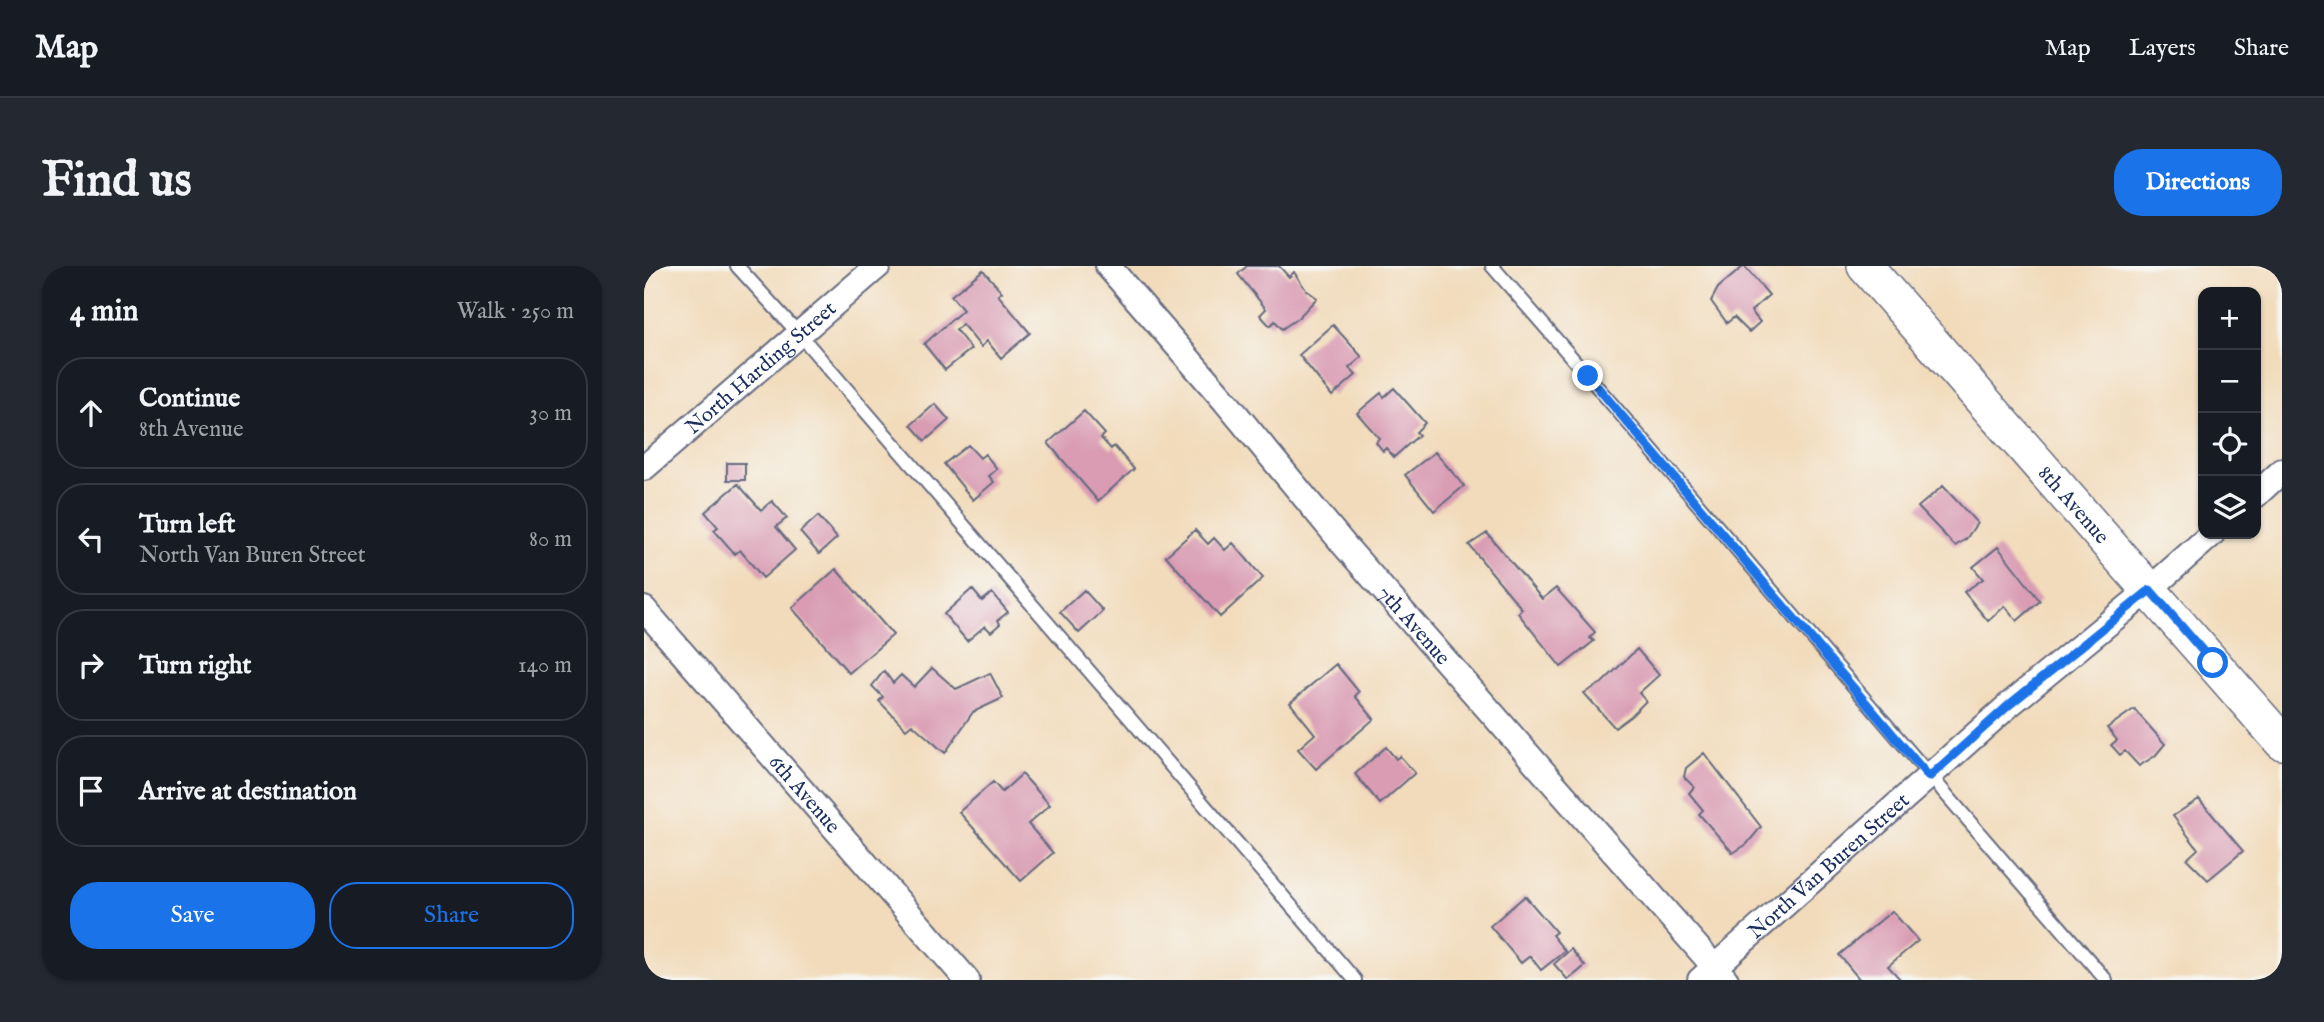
<!DOCTYPE html>
<html lang="en">
<head>
<meta charset="utf-8">
<style>
	:root { --surface:#171b24; --page:#242831; --text:#f1f3f6; --muted:#9ea1a6; --line:#363941; --accent:#1a73e8 }
	body { margin:0; font-family:"IM FELL English",serif; background:var(--page); color:var(--text) }
	.controls { position:absolute; right:21px; top:21px; display:grid; overflow:hidden; border-radius:14px; box-shadow:0 2px 5px #0004 }
	.controls button { width:63px; height:63px; display:grid; place-items:center; padding:0; border:0; border-bottom:2px solid var(--line); background:var(--surface); color:var(--text); font:35px sans-serif }
	.stop { position:absolute; width:21px; height:21px; margin:-16px; border:5px solid #1a73e8; border-radius:50%; background:#fff }
	.stop.end { background:#1a73e8; border-color:#fff; box-shadow:0 2px 7px #0008 }
	.list { margin:0; padding:0; list-style:none }
	h2 { display:flex; justify-content:space-between; align-items:center; height:91px; margin:0; padding:0 28px; font-size:30px }
	h2 small { font-size:23px; font-weight:400; color:var(--muted) }
	.list li { display:grid; grid-template-columns:46px 1fr auto; gap:21px; align-items:center; box-sizing:border-box; height:112px; margin:0 14px 14px; padding:0 14px; border:2px solid var(--line); border-radius:28px }
	.list b { display:block; font-size:26px; white-space:nowrap }
	.list p { margin:0; font-size:23px; white-space:nowrap; color:var(--muted) }
	.list em { font-size:23px; font-style:normal; color:var(--muted) }
	.actions { display:flex; gap:14px; padding:21px 28px }
	.actions a { flex:1; padding:16px 0; border:2px solid var(--accent); border-radius:28px; text-align:center; font-size:24px; color:var(--accent) }
	.actions .main { background:var(--accent); color:#fff }
	.icon { flex:none; width:38px; height:38px; fill:none; stroke:currentColor; stroke-width:2; stroke-linecap:round; stroke-linejoin:round }
	.map { position:relative; flex:none; width:1638px; height:714px; overflow:hidden; border-radius:28px }
	header { display:flex; align-items:center; gap:42px; box-sizing:border-box; height:98px; padding:0 35px; background:var(--surface); border-bottom:2px solid var(--line) }
	header strong { font-size:33px }
	nav { display:flex; gap:38px; margin-inline-start:auto; font-size:24px }
	.intro { display:flex; align-items:center; justify-content:space-between; box-sizing:border-box; height:168px; padding:0 42px }
	h1 { margin:0; font-size:49px }
	.button { padding:18px 32px; border-radius:28px; background:var(--accent); color:#fff; font-size:24px; font-weight:700 }
	main { display:flex; gap:42px; padding:0 42px }
	aside { flex:1; background:var(--surface); border-radius:28px; box-shadow:0 2px 5px #0004 }
	.map>svg:first-child { display:block }
	.building { fill:#d99cb3 }
	.lines { fill:none; stroke-linecap:round; stroke-linejoin:round }
	.lane-casing { stroke:#666b7f; stroke-width:16 }
	.street-casing { stroke:#666b7f; stroke-width:28 }
	.secondary-casing { stroke:#666b7f; stroke-width:38 }
	.lane { stroke:#fff; stroke-width:12 }
	.street { stroke:#fff; stroke-width:24 }
	.secondary { stroke:#fff; stroke-width:35 }
	.route { stroke:#1a73e8; stroke-width:9 }
	.labels { text-anchor:middle; stroke-width:6; stroke-linejoin:round; paint-order:stroke }
	.street-label { font-size:21px; fill:#1b2f5e; stroke:#f6f6f2 }
</style>
</head>
<body>
<header>
<strong>Map</strong>
<nav><a>Map</a><a>Layers</a><a>Share</a></nav>
</header>
<div class="intro"><h1>Find us</h1><a class="button">Directions</a></div>
<main>
<aside>
<h2>4 min<small>Walk · 250 m</small></h2>
<ul class="list">
<li><svg class="icon" aria-label="ahead" viewBox="0 0 24 24"><path d="M12 20V5M6 11l6-6 6 6"/></svg><div><b>Continue</b><p>8th Avenue</p></div><em>30 m</em></li>
<li><svg class="icon" aria-label="left" viewBox="0 0 24 24"><path d="M17 20v-9H6M10 6l-5 5 5 5"/></svg><div><b>Turn left</b><p>North Van Buren Street</p></div><em>80 m</em></li>
<li><svg class="icon" aria-label="right" viewBox="0 0 24 24"><path d="M7 20v-9h11M14 6l5 5-5 5"/></svg><div><b>Turn right</b></div><em>140 m</em></li>
<li><svg class="icon" aria-label="arrive" viewBox="0 0 24 24"><path d="M6 21V4h12l-3 4 3 4H6"/></svg><div><b>Arrive at destination</b></div></li>
</ul>
<div class="actions"><a class="main">Save</a><a>Share</a></div>
</aside>
<div class="map">
<svg width="1638" height="714" viewBox="0 0 1638 714">
	<rect width="100%" height="100%" fill="#f6f6f2"/>
	<filter id="ink" filterUnits="userSpaceOnUse"><feTurbulence type="fractalNoise" baseFrequency=".0143" numOctaves="2"/><feDisplacementMap in="SourceGraphic" scale="14" xChannelSelector="R" yChannelSelector="G"/><feConvolveMatrix kernelMatrix="1 2 1 2 8 2 1 2 1" color-interpolation-filters="sRGB"/></filter>
	<filter id="wash" filterUnits="userSpaceOnUse"><feTurbulence type="fractalNoise" baseFrequency=".00686" numOctaves="4" result="noise"/><feDisplacementMap in="SourceGraphic" scale="28" xChannelSelector="R" yChannelSelector="G"/><feGaussianBlur stdDeviation="1.57" result="paint"/><feColorMatrix in="noise" values="0 0 0 0 0 0 0 0 0 0 0 0 0 0 0 0 0 1.4 0 .05"/><feComposite in="paint" operator="in"/></filter>
	<g filter="url(#wash)">
		<rect width="100%" height="100%" fill="#f2dbbb"/>
		<g id="blocks">
			<path class="building" d="M 603,0 L 635,0 L 645,11 L 650,6 L 662,24 L 673,32 L 654,52 L 638,63 L 631,55 L 626,60 L 616,49 L 622,43 L 594,8 Z
				M 1100,0 L 1125,29 L 1107,45 L 1116,56 L 1105,66 L 1090,51 L 1083,57 L 1067,35 L 1074,22 Z
				M 339,4 L 358,26 L 354,29 L 386,67 L 357,92 L 343,75 L 337,81 L 318,58 L 312,64 L 327,83 L 301,104 L 280,78 L 319,44 L 307,30 Z
				M 689,59 L 718,91 L 705,102 L 712,109 L 688,130 L 655,89 Z
				M 750,122 L 781,157 L 772,166 L 775,169 L 750,191 L 742,182 L 739,185 L 732,176 L 735,172 L 713,147 L 737,127 L 740,131 Z
				M 291,138 L 305,154 L 281,175 L 267,159 Z
				M 440,145 L 461,168 L 457,172 L 467,183 L 470,180 L 490,203 L 454,235 L 404,177 Z
				M 324,179 L 336,192 L 341,188 L 353,203 L 345,210 L 350,216 L 329,234 L 300,198 Z
				M 791,186 L 820,220 L 790,245 L 761,209 Z
				M 83,197 L 101,197 L 101,214 L 83,214 Z
				M 94,218 L 117,244 L 128,235 L 143,252 L 132,261 L 151,284 L 119,312 L 96,284 L 91,288 L 70,264 L 74,261 L 61,246 Z
				M 1299,220 L 1333,257 L 1322,273 L 1311,280 L 1274,241 Z
				M 174,250 L 193,272 L 175,288 L 156,266 Z
				M 551,264 L 564,278 L 570,272 L 581,284 L 589,277 L 619,312 L 576,351 L 522,290 Z
				M 843,267 L 898,333 L 912,322 L 951,366 L 946,372 L 950,375 L 917,401 L 874,347 L 878,343 L 825,279 Z
				M 1354,281 L 1396,335 L 1373,355 L 1361,340 L 1344,355 L 1320,326 L 1339,313 L 1329,301 Z
				M 192,303 L 249,369 L 205,407 L 148,342 Z
				M 328,323 L 338,335 L 348,327 L 364,346 L 354,354 L 356,358 L 347,366 L 341,360 L 323,375 L 300,348 Z
				M 440,324 L 459,345 L 435,367 L 416,346 Z
				M 993,383 L 1015,409 L 995,427 L 1002,435 L 987,450 L 971,462 L 940,427 L 958,417 Z
				M 692,398 L 715,426 L 711,430 L 730,453 L 672,503 L 654,483 L 671,468 L 646,437 Z
				M 288,402 L 312,423 L 346,407 L 359,432 L 329,446 L 301,487 L 268,458 L 262,463 L 235,435 L 239,431 L 228,420 L 240,405 L 249,417 L 257,409 L 270,421 Z
				M 1490,443 L 1521,478 L 1511,490 L 1495,500 L 1481,485 L 1476,489 L 1467,479 L 1473,474 L 1463,462 Z
				M 742,481 L 752,493 L 756,490 L 771,507 L 736,538 L 711,508 Z
				M 1060,487 L 1117,561 L 1103,578 L 1089,587 L 1055,548 L 1059,544 L 1045,527 L 1050,521 L 1040,511 L 1042,502 Z
				M 378,508 L 406,539 L 384,558 L 409,587 L 377,615 L 315,546 L 349,516 L 358,526 Z
				M 1555,533 L 1599,585 L 1564,614 L 1543,593 L 1554,583 L 1529,550 Z
				M 881,630 L 912,666 L 908,669 L 921,685 L 897,704 L 886,690 L 877,697 L 846,660 Z
				M 1248,645 L 1274,675 L 1244,700 L 1257,714 L 1216,714 L 1195,689 Z
				M 927,683 L 941,700 L 924,714 L 910,698 Z"/>
		</g>
	</g>
	<g filter="url(#ink)">
		<use href="#blocks" fill-opacity="0" stroke="#666b7f" stroke-width="2"/>
		<g class="lines">
			<defs>
				<path id="lane" d="M 93,0 L 156,69 L 711,714
					M 848,0 C 1055,236 1256,477 1462,714"/>
				<g id="street">
					<path id="s1" d="M 464,0 L 581,135 L 701,280 L 1082,714"/>
					<path id="s2" d="M 0,202 L 234,0"/>
					<path d="M 1612,229 L 1638,205"/>
					<path id="s3" d="M 0,343 L 323,714"/>
					<path id="s4" d="M 1056,714 L 1365,439 L 1506,323 L 1568,268"/>
				</g>
				<g id="secondary">
					<path id="s5" d="M 1221,0 L 1638,476"/>
				</g>
			</defs>
			<use href="#lane" class="lane-casing"/>
			<use href="#street" class="street-casing"/>
			<use href="#secondary" class="secondary-casing"/>
			<use href="#lane" class="lane"/>
			<use href="#street" class="street"/>
			<use href="#secondary" class="secondary"/>
		</g>
	</g>
	<g class="lines" filter="url(#ink)">
		<path class="route" d="M 944,110 L 1285,511 L 1365,439 L 1506,324 L 1569,397"/>
	</g>
	<g class="labels">
		<g class="street-label">
			<text dy="7" stroke="none"><textPath href="#s2" startOffset="154">North Harding Street</textPath></text>
			<text dy="7" stroke="none"><textPath href="#s5" startOffset="317">8th Avenue</textPath></text>
			<text dy="7" stroke="none"><textPath href="#s1" startOffset="472">7th Avenue</textPath></text>
			<text dy="7" stroke="none"><textPath href="#s3" startOffset="245">6th Avenue</textPath></text>
			<text dy="7" stroke="none"><textPath href="#s4" startOffset="172">North Van Buren Street</textPath></text>
		</g>
	</g>
</svg>
<div class="controls">
<button>+</button>
<button>−</button>
<button><svg class="icon" aria-label="locate" viewBox="0 0 24 24"><circle cx="12" cy="12" r="6"/><path d="M12 2v4M12 18v4M2 12h4M18 12h4"/></svg></button>
<button><svg class="icon" aria-label="layers" viewBox="0 0 24 24"><path d="M12 4l9 5-9 5-9-5zM3 14l9 5 9-5"/></svg></button>
</div>
<div class="stop" style="left:1569px;top:397px"></div>
<div class="stop end" style="left:944px;top:110px"></div>
</div>
</main>
</body>
</html>
